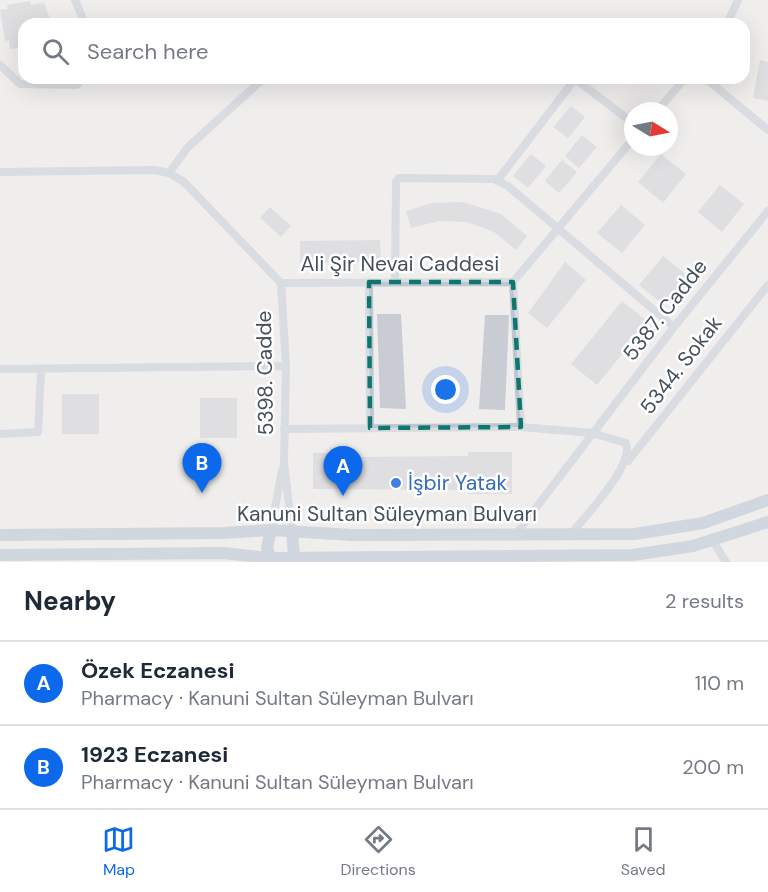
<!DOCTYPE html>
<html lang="en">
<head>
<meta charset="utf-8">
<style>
	:root { --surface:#fff; --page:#f2f2f3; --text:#1f2937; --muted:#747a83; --line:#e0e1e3; --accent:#0c69eb }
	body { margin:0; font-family:"DM Sans",sans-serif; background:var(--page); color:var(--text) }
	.compass { position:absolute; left:624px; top:102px; width:54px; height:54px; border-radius:50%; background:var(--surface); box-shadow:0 6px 24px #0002; rotate:100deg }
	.you { position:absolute; left:446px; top:390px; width:21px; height:21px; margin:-15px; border:4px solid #fff; border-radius:50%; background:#1a73e8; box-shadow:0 0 0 9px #1a73e833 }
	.badge { display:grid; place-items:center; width:39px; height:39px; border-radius:50%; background:var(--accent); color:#fff; font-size:20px; font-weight:700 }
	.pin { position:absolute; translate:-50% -50px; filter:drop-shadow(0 2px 3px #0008) }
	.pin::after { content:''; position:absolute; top:32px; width:21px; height:18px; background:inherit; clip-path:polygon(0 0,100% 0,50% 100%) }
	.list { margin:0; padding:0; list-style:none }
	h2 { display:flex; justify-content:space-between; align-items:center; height:78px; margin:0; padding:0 24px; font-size:26px }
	h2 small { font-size:20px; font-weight:400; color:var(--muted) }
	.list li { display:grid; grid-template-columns:39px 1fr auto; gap:18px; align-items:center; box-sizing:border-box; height:84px; padding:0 24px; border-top:2px solid var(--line) }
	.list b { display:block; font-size:22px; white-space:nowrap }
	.list p { margin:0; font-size:20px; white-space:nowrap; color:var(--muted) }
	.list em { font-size:20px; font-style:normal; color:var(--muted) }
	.icon { flex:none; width:33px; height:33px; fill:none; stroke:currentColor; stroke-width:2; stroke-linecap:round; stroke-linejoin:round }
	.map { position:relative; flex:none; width:768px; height:562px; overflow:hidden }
	.search { position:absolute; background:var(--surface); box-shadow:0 6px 24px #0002; left:18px; right:18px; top:18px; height:66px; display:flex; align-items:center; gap:15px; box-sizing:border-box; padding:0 21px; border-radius:18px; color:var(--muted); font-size:22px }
	.sheet { height:246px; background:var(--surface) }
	nav { display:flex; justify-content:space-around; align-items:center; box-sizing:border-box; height:84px; border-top:2px solid var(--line); background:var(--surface); font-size:16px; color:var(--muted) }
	nav a { display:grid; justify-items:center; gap:3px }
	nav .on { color:var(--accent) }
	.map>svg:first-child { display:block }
	.building { fill:#c9ccd3 }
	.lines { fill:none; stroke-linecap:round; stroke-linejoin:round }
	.minor { stroke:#bcc7d1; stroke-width:8 }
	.primary { stroke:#aabccf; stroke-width:12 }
	.marked { fill:none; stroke:#0f766e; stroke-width:4.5; stroke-dasharray:12 8; stroke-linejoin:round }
	.shop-dot { fill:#3f7fe0; stroke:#fff; stroke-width:2 }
	.labels { text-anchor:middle; stroke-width:5; stroke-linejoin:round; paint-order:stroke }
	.street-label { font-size:21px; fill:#44505c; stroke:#fff }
	.shop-label { font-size:21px; fill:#366cbe; stroke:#fff; text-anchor:start }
</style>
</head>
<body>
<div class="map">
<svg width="768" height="562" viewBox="0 0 768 562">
	<rect width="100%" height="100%" fill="#f0eded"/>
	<path class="building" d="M 30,1 L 31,5 L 44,3 L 52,24 L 24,24 L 24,47 L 10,49 L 9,40 L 5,41 L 0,10 L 8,9 L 7,5 Z
		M 760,60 L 768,62 L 768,101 L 753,98 Z
		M 571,106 L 585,117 L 568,138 L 553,127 Z
		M 582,135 L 597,147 L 579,168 L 565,156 Z
		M 531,154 L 546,166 L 528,188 L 513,176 Z
		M 661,154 L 686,174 L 663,203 L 638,182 Z
		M 562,160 L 577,172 L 559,193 L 545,181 Z
		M 720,185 L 744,204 L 722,232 L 698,212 Z
		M 463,202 L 501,214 L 527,236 L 516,250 L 494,232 L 467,222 L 439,221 L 411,228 L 406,211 L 432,203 Z
		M 621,205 L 645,225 L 622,253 L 597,233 Z
		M 270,207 L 291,226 L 281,237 L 260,218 Z
		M 380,240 L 381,262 L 300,263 L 300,241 Z
		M 663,256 L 688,276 L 664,305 L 639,285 Z
		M 565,262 L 586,280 L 547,328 L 528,313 Z
		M 622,301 L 648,322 L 597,385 L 571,364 Z
		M 377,314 L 401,314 L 406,409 L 380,408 Z
		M 485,315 L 509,315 L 505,410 L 479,409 Z
		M 62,394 L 99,394 L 99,434 L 62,434 Z
		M 200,398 L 237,398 L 237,438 L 200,438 Z
		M 468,452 L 512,452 L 512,494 L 468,494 L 468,490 L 313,489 L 313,453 L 357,453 L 357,457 L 468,456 Z"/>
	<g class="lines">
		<path class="minor" d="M 75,0 L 85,24
			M 727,24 L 738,0
			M 0,65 L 20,84 L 77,85 L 82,78
			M 574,78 L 633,123
			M 705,78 L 768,130
			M 657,111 L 685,78
			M 0,172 L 155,170 L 169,173 L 184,182 L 281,283
			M 169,173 L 188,147 L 264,78
			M 497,181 L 575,79
			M 369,282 L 370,428
			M 395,282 L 396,182 L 399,178 L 494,179 L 508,186 L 674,327
			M 513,282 L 521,427
			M 281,283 L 513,282 L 633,139
			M 281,283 L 286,366 L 284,463 L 292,531
			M 0,369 L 286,366
			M 284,429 L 521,427 L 592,433 L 626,443 C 634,466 586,515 571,534
			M 0,434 L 38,432 L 41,370
			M 628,461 L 768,285
			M 271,530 L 282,470
			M 516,534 L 674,327 L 768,211
			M 713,541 L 726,562"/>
		<path class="primary" d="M 292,531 L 294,556
			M 0,535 L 223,533 L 271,530 L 352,535 L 635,534 L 703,523 L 768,500
			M 0,555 L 223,553 L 270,558 L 633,555 L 693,546 L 768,522
			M 270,558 L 267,547 L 271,530"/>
	</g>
	<path d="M0 0H768V562H0ZM 369,282 L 513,282 L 521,427 L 370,428 Z" fill="#f0eded" fill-opacity=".55" fill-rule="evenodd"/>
	<path class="marked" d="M 369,282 L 513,282 L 521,427 L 370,428 Z"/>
	<circle class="shop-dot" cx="396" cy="483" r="6"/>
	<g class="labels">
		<g class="street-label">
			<text x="400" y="271">Ali Şir Nevai Caddesi</text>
			<text transform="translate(665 310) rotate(-52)" y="7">5387. Cadde</text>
			<text transform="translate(681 365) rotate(-52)" y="7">5344. Sokak</text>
			<text transform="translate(265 373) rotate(-91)" y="7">5398. Cadde</text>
			<text x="387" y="521">Kanuni Sultan Süleyman Bulvarı</text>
		</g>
		<g class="shop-label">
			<text x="408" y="490">İşbir Yatak</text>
		</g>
	</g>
</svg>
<svg class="compass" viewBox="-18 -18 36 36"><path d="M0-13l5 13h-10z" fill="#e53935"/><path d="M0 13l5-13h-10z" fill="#747a83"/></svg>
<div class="you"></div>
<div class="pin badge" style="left:343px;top:496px">A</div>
<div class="pin badge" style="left:202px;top:493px">B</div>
<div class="search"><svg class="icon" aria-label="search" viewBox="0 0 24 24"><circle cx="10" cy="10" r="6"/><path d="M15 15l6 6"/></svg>Search here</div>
</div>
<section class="sheet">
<h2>Nearby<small>2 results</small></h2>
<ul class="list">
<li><span class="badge">A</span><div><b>Özek Eczanesi</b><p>Pharmacy · Kanuni Sultan Süleyman Bulvarı</p></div><em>110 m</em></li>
<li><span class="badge">B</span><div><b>1923 Eczanesi</b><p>Pharmacy · Kanuni Sultan Süleyman Bulvarı</p></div><em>200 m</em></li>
</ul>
</section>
<nav>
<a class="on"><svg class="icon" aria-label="map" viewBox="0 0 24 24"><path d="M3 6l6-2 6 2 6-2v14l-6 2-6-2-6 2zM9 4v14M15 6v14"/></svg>Map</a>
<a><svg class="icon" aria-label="directions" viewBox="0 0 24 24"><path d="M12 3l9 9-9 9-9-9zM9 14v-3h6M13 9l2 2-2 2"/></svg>Directions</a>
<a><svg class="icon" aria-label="saved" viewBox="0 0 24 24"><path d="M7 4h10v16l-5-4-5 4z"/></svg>Saved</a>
</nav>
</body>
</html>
